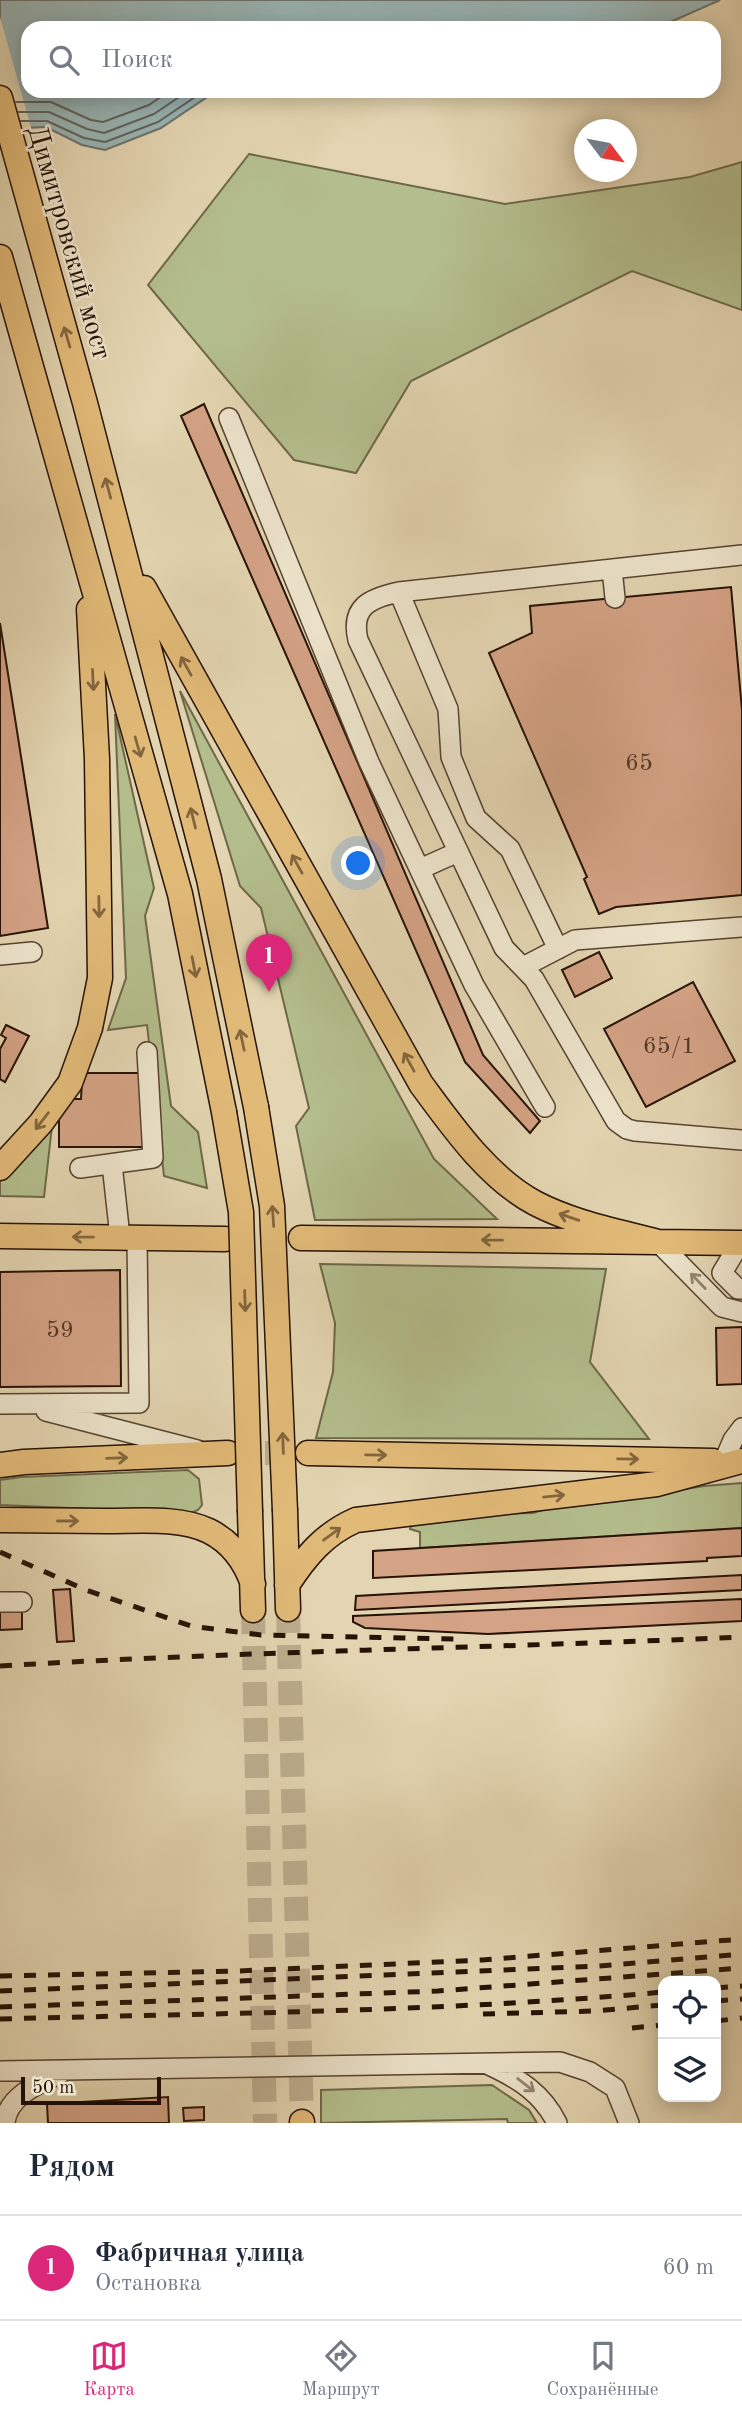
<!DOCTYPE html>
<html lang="ru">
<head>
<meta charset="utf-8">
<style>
	:root { --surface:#fff; --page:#f2f2f3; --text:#1f2937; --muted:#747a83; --line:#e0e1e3; --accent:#db2777 }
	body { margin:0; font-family:"Old Standard TT",serif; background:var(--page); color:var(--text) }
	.controls { position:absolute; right:21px; bottom:21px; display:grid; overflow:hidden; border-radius:14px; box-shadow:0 4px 18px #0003 }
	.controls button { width:63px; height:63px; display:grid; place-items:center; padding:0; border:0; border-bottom:2px solid var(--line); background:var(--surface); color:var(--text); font:35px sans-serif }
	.compass { position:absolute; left:574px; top:119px; width:63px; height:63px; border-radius:50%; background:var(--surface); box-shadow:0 4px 18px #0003; rotate:122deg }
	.scale { position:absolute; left:21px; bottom:18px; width:140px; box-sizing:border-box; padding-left:7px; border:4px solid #271205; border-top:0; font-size:19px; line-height:24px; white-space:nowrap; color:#271205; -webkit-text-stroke:5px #ede4cc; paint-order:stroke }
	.you { position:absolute; left:359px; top:864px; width:24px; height:24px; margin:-18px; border:5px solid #fff; border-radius:50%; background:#1a73e8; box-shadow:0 0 0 10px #1a73e833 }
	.badge { display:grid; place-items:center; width:46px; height:46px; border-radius:50%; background:var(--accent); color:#fff; font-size:23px; font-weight:700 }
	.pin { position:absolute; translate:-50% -58px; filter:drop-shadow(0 2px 4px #0008) }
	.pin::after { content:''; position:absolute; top:37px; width:24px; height:21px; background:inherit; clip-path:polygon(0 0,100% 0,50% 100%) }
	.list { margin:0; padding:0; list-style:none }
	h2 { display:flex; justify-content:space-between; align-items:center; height:91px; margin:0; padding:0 28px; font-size:30px }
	h2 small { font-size:23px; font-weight:400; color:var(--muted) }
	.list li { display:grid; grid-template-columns:46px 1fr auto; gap:21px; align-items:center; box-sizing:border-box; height:105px; padding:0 28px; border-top:2px solid var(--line) }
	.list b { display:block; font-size:26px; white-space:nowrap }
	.list p { margin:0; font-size:23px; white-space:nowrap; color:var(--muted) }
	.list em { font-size:23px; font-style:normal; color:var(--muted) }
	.icon { flex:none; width:38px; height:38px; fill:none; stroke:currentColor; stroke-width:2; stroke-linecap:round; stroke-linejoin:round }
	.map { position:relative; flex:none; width:742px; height:2123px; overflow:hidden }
	.search { position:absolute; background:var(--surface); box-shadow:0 4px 18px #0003; left:21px; right:21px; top:21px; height:77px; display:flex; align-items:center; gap:18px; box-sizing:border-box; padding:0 24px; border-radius:21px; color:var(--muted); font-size:26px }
	.sheet { height:196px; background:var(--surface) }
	nav { display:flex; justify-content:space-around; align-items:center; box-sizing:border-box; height:98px; border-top:2px solid var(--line); background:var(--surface); font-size:19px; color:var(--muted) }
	nav a { display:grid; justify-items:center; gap:4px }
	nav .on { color:var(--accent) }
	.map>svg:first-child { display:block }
	.green { fill:#b4bd8c; stroke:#6e6848; stroke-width:2 }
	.water { fill:#99b6b6; stroke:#6b746f; stroke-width:2 }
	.pier { fill:#e3d5b1 }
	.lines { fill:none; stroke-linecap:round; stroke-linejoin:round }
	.shore { stroke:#60645e; stroke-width:2 }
	.building { fill:#d4a285; stroke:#271205; stroke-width:2 }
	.major-tunnel { stroke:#bdae8f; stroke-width:24; stroke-dasharray:24 12; stroke-linecap:butt }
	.minor-casing { stroke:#564330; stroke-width:22 }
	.major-casing { stroke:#271205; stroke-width:27 }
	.minor { stroke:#ede4cc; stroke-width:19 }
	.major { stroke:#e2ba78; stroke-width:24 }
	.rail { stroke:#271205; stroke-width:5; stroke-dasharray:12 12; stroke-linecap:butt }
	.major-bridge-casing { stroke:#271205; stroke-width:27; stroke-linecap:butt }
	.major-bridge { stroke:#e2ba78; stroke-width:24 }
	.oneway { stroke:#84663e }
	.oneway2 { stroke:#948672 }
	.labels { text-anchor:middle; stroke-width:5; stroke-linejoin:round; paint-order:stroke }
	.number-label { font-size:24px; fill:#523625 }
	.street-label { font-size:28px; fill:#271205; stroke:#ede4cc }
</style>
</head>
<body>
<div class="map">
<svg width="742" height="2123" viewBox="0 0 742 2123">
	<rect width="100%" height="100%" fill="#e3d5b1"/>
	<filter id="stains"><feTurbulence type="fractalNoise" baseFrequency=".00286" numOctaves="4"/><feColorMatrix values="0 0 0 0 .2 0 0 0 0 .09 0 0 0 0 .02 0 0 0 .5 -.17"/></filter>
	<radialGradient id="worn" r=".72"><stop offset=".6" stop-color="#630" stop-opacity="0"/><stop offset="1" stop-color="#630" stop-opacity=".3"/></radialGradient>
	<path class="green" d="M 249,154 L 505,204 L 690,177 L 742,162 L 742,310 L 632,271 L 411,381 L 356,473 L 294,460 L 148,285 Z
		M 180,691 L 434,1159 L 497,1219 L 315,1220 L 296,1126 L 309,1108 L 261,908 L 240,886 Z
		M 115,714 L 154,888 L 145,916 L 171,1106 L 198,1132 L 207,1188 L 164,1176 L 147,1025 L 108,1030 L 126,978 Z
		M 52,1126 L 44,1197 L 0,1196 L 0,1178 Z
		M 320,1264 L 606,1269 L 590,1362 L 649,1439 L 316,1438 L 333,1372 L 335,1323 Z
		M 188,1470 L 199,1479 L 202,1505 L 198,1510 L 191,1513 L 0,1505 L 0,1480 L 21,1477 Z
		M 742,1483 L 742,1528 L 420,1548 L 420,1532 L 410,1529 L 413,1521 L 444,1515 L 533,1513 L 562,1504 L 611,1501 L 704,1486 Z
		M 492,2085 L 529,2110 L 537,2123 L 508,2123 L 507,2119 L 321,2123 L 321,2090 Z"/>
	<path class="water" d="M 0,0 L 720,0 L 657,28 L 28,28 L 28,91 L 216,91 L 161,128 L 105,150 L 82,145 L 46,127 L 0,129 Z"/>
	<path class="pier" d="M 0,17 L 32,131 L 0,132 Z"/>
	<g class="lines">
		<path class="shore" d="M 16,102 L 51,102 L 91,120 L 103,122 L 149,105 L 169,91
			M 18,112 L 49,112 L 87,129 L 104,133 L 154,114 L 188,91
			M 21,121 L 47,121 L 84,138 L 105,142 L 158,122 L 204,91"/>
	</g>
	<path class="building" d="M 204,404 L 483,1055 L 540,1121 L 530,1133 L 465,1062 L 181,416 Z
		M 731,587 L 742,710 L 742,895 L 616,907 L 599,914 L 584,879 L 587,877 L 489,653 L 532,633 L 530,606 Z
		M 0,623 L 48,928 L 0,936 Z
		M 599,952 L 612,978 L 575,997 L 562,970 Z
		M 693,982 L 735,1061 L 646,1107 L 604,1029 Z
		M 6,1025 L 29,1036 L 5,1082 L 0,1079 L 0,1049 L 6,1038 L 1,1035 Z
		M 87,1073 L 146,1073 L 146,1147 L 59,1147 L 59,1116 L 69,1099 L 81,1099 L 82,1080 Z
		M 120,1270 L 121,1386 L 0,1387 L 0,1272 Z
		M 742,1327 L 742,1384 L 717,1385 L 716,1328 Z
		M 742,1528 L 742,1556 L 707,1558 L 707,1561 L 373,1578 L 373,1551 Z
		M 742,1575 L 742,1590 L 355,1610 L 356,1596 Z
		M 70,1589 L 74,1641 L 57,1642 L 53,1590 Z
		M 742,1599 L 742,1621 L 488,1634 L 365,1628 L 353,1622 L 353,1616 Z
		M 22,1610 L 22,1629 L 0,1630 L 0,1611 Z
		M 168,2097 L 169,2123 L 48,2123 L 47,2104 Z
		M 204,2107 L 204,2120 L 184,2121 L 183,2108 Z"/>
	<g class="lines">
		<path class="major-tunnel" d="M 225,1239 L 301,1238
			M 229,1453 L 304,1453
			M 288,1609 L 302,2122
			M 253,1610 L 265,2123"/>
		<defs>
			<path id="minor" d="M 229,418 L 369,762 L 474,985 L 545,1107
				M 742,555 L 399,592 C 371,598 350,606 358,640 L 504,948 L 534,979 L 616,1121 L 627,1129 L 635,1131 L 742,1140
				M 612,569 L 615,598
				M 399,592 L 448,709 L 451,757 L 476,818 L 510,849 L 558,949
				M 420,869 L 458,852
				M 0,955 L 32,952
				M 523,967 L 575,940 L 742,927
				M 112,1164 L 120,1237
				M 80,1168 L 153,1158 L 147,1052
				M 658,1242 L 722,1307 L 742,1312
				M 740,1243 L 722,1273 L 738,1289 L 742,1289
				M 0,1404 L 139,1403 L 137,1238
				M 46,1411 L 197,1450
				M 724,1461 L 733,1440 L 742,1428
				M 0,1602 L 22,1602
				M 489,2065 C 519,2079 542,2093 557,2123
				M 0,2071 L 560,2062 L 590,2072 L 615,2088 L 629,2123
				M 5,2123 C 7,2096 40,2083 61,2073"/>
			<path id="major" d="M 0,98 L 85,403 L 209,879 L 256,1107
				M 0,257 L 180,894 L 224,1112
				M 144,588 L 421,1084 C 452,1126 488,1178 535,1203 C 573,1223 617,1231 658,1242
				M 0,1168 L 41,1123 L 70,1083 L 90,1028 L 100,978 L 97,759 L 89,609
				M 0,1236 L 225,1239
				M 301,1238 L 742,1243
				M 308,1453 L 713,1461
				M 0,1465 L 24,1462 L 228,1453
				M 285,1511 L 288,1609
				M 250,1512 L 253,1610
				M 0,1520 C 36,1520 72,1521 108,1521 C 140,1521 180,1517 209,1531 C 231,1542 245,1561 253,1584
				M 287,1585 C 306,1556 324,1534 356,1520 L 657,1484 L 741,1461
				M 302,2122 L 302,2123"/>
		</defs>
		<use href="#minor" class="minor-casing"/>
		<use href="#major" class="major-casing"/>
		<use href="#minor" class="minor"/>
		<use href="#major" class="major"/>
		<path class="rail" d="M 0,1552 L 86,1590 L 191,1626 L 261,1635 L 455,1639
			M 0,1666 C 247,1651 495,1648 742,1637
			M 0,1976 L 238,1971 L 482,1960 L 742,1939
			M 716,1988 L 742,1986
			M 0,1991 L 599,1966 L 742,1954
			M 716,2001 L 742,1999
			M 0,2007 L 438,1991 L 742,1968
			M 483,2014 L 594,2011 L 663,2005
			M 0,2019 C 221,2013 443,2012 663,1992
			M 716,2021 L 742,2018
			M 632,2028 L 663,2025"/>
		<defs>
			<path id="major-bridge" d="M 256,1107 L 272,1206 L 285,1511
				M 224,1112 L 241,1212 L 250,1512"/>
		</defs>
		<use href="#major-bridge" class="major-bridge-casing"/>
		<use href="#major-bridge" class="major-bridge"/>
	</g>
	<defs><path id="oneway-shaft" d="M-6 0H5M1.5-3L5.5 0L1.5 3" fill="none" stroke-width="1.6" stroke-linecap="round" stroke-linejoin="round" transform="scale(1.75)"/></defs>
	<g class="oneway">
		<use href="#oneway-shaft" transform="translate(67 337) rotate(-106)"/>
		<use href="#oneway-shaft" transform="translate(108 488) rotate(-105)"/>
		<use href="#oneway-shaft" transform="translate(186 666) rotate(-119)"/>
		<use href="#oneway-shaft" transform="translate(93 680) rotate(87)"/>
		<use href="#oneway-shaft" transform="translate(138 747) rotate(74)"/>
		<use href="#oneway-shaft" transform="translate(193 818) rotate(-104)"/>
		<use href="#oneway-shaft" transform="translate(297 864) rotate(-119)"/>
		<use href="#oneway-shaft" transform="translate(99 907) rotate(89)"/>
		<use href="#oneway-shaft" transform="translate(194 967) rotate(79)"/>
		<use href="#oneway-shaft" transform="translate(242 1040) rotate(-102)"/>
		<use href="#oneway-shaft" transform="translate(409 1062) rotate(-119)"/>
		<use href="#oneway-shaft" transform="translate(42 1121) rotate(128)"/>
		<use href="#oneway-shaft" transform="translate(273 1216) rotate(-94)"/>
		<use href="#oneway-shaft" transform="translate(569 1217) rotate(-161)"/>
		<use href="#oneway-shaft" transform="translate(83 1237) rotate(-179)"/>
		<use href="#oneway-shaft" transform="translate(492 1240) rotate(-179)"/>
		<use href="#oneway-shaft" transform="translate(245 1301) rotate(88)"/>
		<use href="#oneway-shaft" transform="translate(283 1443) rotate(-92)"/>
		<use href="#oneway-shaft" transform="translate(376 1455) rotate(1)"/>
		<use href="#oneway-shaft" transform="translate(117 1458) rotate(-2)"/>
		<use href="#oneway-shaft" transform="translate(628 1459) rotate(1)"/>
		<use href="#oneway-shaft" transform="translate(554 1496) rotate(-6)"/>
		<use href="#oneway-shaft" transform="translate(68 1521)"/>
		<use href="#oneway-shaft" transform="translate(332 1534) rotate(-36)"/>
	</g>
	<g class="oneway2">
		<use href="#oneway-shaft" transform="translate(698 1281) rotate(-134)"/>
		<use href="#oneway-shaft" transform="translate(526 2085) rotate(38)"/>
	</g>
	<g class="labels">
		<g class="number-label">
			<text x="639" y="770">65</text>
			<text x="669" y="1053">65/1</text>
			<text x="60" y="1337">59</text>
		</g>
		<g class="street-label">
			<text transform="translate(71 242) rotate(74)" y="10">Димитровский мост</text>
		</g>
	</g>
	<rect width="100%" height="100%" filter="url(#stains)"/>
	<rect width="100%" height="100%" fill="url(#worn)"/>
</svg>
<div class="controls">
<button><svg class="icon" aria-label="locate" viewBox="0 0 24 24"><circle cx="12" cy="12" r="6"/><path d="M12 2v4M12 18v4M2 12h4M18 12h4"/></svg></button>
<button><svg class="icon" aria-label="layers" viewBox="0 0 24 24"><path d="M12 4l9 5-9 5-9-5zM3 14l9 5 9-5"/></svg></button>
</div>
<svg class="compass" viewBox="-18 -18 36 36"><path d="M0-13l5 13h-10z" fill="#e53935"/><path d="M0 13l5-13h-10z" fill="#747a83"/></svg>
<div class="scale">50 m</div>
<div class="you"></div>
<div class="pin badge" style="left:269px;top:992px">1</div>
<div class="search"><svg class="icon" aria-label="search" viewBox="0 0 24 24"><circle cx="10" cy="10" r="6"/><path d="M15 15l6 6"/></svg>Поиск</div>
</div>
<section class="sheet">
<h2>Рядом<small></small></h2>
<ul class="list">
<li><span class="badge">1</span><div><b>Фабричная улица</b><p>Остановка</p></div><em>60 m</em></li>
</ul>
</section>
<nav>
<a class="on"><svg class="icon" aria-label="map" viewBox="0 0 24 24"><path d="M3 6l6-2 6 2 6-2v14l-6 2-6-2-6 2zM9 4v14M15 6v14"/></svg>Карта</a>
<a><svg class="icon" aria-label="directions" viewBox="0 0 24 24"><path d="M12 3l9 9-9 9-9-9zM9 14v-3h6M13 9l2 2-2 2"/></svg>Маршрут</a>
<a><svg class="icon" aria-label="saved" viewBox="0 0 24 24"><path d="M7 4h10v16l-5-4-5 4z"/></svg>Сохранённые</a>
</nav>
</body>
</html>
